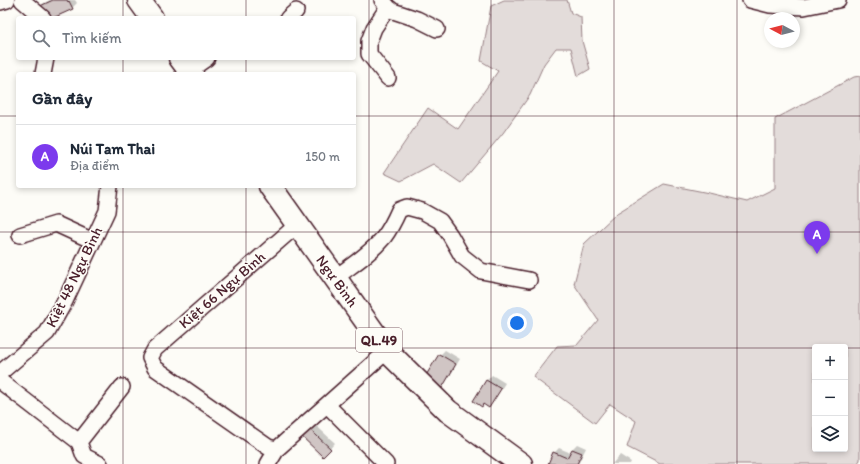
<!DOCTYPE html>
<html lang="vi">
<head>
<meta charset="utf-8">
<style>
	:root { --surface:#fff; --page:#f6f6f7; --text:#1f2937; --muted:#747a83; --line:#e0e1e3; --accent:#7c3aed }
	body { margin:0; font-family:Itim,sans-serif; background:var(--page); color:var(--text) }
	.controls { position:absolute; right:12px; bottom:12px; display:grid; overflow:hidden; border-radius:4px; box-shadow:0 2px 6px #0003 }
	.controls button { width:36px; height:36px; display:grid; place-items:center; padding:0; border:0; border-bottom:1px solid var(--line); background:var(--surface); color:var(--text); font:20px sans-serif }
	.compass { position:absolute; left:764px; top:12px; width:36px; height:36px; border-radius:50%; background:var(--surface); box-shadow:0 2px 6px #0003; rotate:277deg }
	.you { position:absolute; left:517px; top:323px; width:14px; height:14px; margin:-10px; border:3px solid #fff; border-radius:50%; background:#1a73e8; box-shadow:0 0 0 6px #1a73e833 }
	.badge { display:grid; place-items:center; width:26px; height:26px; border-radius:50%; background:var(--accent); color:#fff; font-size:13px; font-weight:700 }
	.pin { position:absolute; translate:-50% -33px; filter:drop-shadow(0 1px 2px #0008) }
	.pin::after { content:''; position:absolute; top:21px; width:14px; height:12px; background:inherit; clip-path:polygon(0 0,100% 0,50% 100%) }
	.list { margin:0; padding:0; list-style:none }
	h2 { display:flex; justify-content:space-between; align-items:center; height:52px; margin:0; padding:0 16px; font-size:17px }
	h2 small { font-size:13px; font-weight:400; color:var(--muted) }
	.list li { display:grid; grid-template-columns:26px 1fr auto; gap:12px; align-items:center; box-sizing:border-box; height:64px; padding:0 16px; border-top:1px solid var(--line) }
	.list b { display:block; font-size:15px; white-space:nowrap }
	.list p { margin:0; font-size:13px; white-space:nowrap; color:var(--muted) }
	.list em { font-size:13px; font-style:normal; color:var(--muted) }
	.icon { flex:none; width:22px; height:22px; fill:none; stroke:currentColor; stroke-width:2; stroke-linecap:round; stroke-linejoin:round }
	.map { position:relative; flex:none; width:860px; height:464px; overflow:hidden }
	.search { position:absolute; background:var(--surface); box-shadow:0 2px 6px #0003; left:16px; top:16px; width:340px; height:44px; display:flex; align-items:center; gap:10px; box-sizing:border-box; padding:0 14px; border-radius:4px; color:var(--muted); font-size:15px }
	.panel { position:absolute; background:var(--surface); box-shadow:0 2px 6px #0003; left:16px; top:72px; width:340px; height:116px; border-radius:4px }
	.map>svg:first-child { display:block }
	.green { fill:#e3dcda; stroke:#967e82; fill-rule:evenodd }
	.shadow { fill:#0003 }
	.building { fill:#d0c5c4; stroke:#4a1f2b }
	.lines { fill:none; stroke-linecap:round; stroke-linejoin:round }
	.minor-casing { stroke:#4a1f2b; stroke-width:18 }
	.highway-casing { stroke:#4a1f2b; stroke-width:25 }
	.minor { stroke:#fdfcf7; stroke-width:15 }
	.highway { stroke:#fdfcf7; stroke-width:22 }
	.grid { fill:none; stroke:#4a1f2b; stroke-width:1; stroke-opacity:0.55 }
	.labels { text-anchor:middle; stroke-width:3; stroke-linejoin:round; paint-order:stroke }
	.shield { fill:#fdfcf7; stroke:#806168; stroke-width:1 }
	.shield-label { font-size:14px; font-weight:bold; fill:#4a1f2b }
	.street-label { font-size:15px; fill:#4a1f2b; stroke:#fdfcf7 }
</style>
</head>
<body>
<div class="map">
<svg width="860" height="464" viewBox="0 0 860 464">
	<rect width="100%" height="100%" fill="#fdfcf7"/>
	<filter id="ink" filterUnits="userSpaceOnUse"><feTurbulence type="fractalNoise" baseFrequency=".025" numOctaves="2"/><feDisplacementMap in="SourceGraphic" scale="8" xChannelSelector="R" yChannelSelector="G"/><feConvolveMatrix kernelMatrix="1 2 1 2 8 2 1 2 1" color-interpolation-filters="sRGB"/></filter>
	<g filter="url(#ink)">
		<path class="green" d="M 504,0 L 567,0 L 571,13 L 581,17 L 582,41 L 590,69 L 578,76 L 571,48 L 556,48 L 544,64 L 530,95 L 503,133 L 461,183 L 433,164 L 401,181 L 384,173 L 428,108 L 458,129 L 498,71 L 481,61 L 491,6 Z
			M 860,76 L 860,460 L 857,464 L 660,464 L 627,447 L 636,421 L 610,404 L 595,423 L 533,377 L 557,346 L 577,345 L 598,320 L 574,284 L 584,244 L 617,213 L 664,184 L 709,193 L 747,202 L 775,188 L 775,119 L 854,77 ZM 815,347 L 845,347 L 845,449 L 815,449 Z"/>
		<path class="shadow" d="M 50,0 L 75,0 L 77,3 L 72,8 L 39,8 L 44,3 Z
			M 445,350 L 460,359 L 446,382 L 442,387 L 426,377 L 440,355 Z
			M 492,375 L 505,383 L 493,402 L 488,407 L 484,404 L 482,406 L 474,401 L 487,380 Z
			M 309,419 L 335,443 L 323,456 L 297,431 Z
			M 577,444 L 586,448 L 578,464 L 549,464 L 554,453 L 559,448 L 571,453 L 572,449 Z
			M 620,455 L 631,462 L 630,464 L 612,464 Z"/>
		<path class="building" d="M 53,0 L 67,0 L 68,2 L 69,1 L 73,9 L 53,18 L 43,18 L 38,7 Z
			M 439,354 L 456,364 L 442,388 L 425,377 Z
			M 486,380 L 501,389 L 489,408 L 483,404 L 482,407 L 473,401 Z
			M 303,423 L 331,449 L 323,457 L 296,431 Z
			M 572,449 L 582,453 L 577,464 L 548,464 L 553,452 L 567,458 Z"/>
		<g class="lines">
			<defs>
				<path id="minor" d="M 22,0 L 43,18
					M 382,0 L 388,7 L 393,11 L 417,19 L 437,29
					M 750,0 L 770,5 L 804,7 L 838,0
					M 0,2 L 7,0
					M 288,18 L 296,11
					M 43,74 L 46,58
					M 184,74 L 207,58
					M 388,78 L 369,54 L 369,41 L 374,28 L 388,7
					M 20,235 L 56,224 L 93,241
					M 335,278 C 352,265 370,254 384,237 C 390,229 395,219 399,210 L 407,207 L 422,211 L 440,221 L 450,235 L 462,256 L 481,271 L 529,280
					M 0,373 L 47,333 L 65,301 L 107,211 L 110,186
					M 0,381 L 79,442 L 84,456 L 100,464
					M 327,405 L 386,464
					M 79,442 L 122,387
					M 277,449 L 268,447 L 155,368 L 150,358 L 155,349 L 297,225
					M 268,464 L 277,449 L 387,351"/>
				<path id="highway" d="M 139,0 L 152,18
					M 180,58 L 192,74
					M 270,186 L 387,351 L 448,411 L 521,464"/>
			</defs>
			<use href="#minor" class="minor-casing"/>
			<use href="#highway" class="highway-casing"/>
			<use href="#minor" class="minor"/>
			<use href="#highway" class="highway"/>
		</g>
	</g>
	<path class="grid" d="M 123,0 L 123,18M 246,0 L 246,18M 369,0 L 369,464M 491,0 L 491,464M 614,0 L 614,464M 737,0 L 737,464M 123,58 L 123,74M 246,58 L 246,74M 0,116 L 18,116M 354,116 L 860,116M 123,186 L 123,464M 246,186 L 246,464M 0,232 L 860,232M 0,348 L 815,348M 845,348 L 860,348"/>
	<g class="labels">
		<rect class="shield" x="356" y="328" width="46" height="24" rx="3"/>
		<g class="shield-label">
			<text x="379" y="345">QL.49</text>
		</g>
		<g class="street-label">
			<text transform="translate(74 277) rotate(-64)" y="5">Kiệt 48 Ngự Bình</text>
			<text transform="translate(337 281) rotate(54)" y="5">Ngự Bình</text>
			<text transform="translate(222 290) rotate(-41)" y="5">Kiệt 66 Ngự Bình</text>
		</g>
	</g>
</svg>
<div class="controls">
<button>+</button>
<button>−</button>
<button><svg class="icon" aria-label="layers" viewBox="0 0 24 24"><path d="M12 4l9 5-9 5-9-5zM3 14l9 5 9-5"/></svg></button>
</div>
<svg class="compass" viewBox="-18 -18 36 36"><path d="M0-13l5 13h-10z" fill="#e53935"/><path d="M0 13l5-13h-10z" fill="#747a83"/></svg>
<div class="you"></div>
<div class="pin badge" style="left:817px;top:254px">A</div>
<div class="search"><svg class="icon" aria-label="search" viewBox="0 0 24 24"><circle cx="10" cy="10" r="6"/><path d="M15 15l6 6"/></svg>Tìm kiếm</div>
<section class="panel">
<h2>Gần đây<small></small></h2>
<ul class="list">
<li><span class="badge">A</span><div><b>Núi Tam Thai</b><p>Địa điểm</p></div><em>150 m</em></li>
</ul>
</section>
</div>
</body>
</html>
